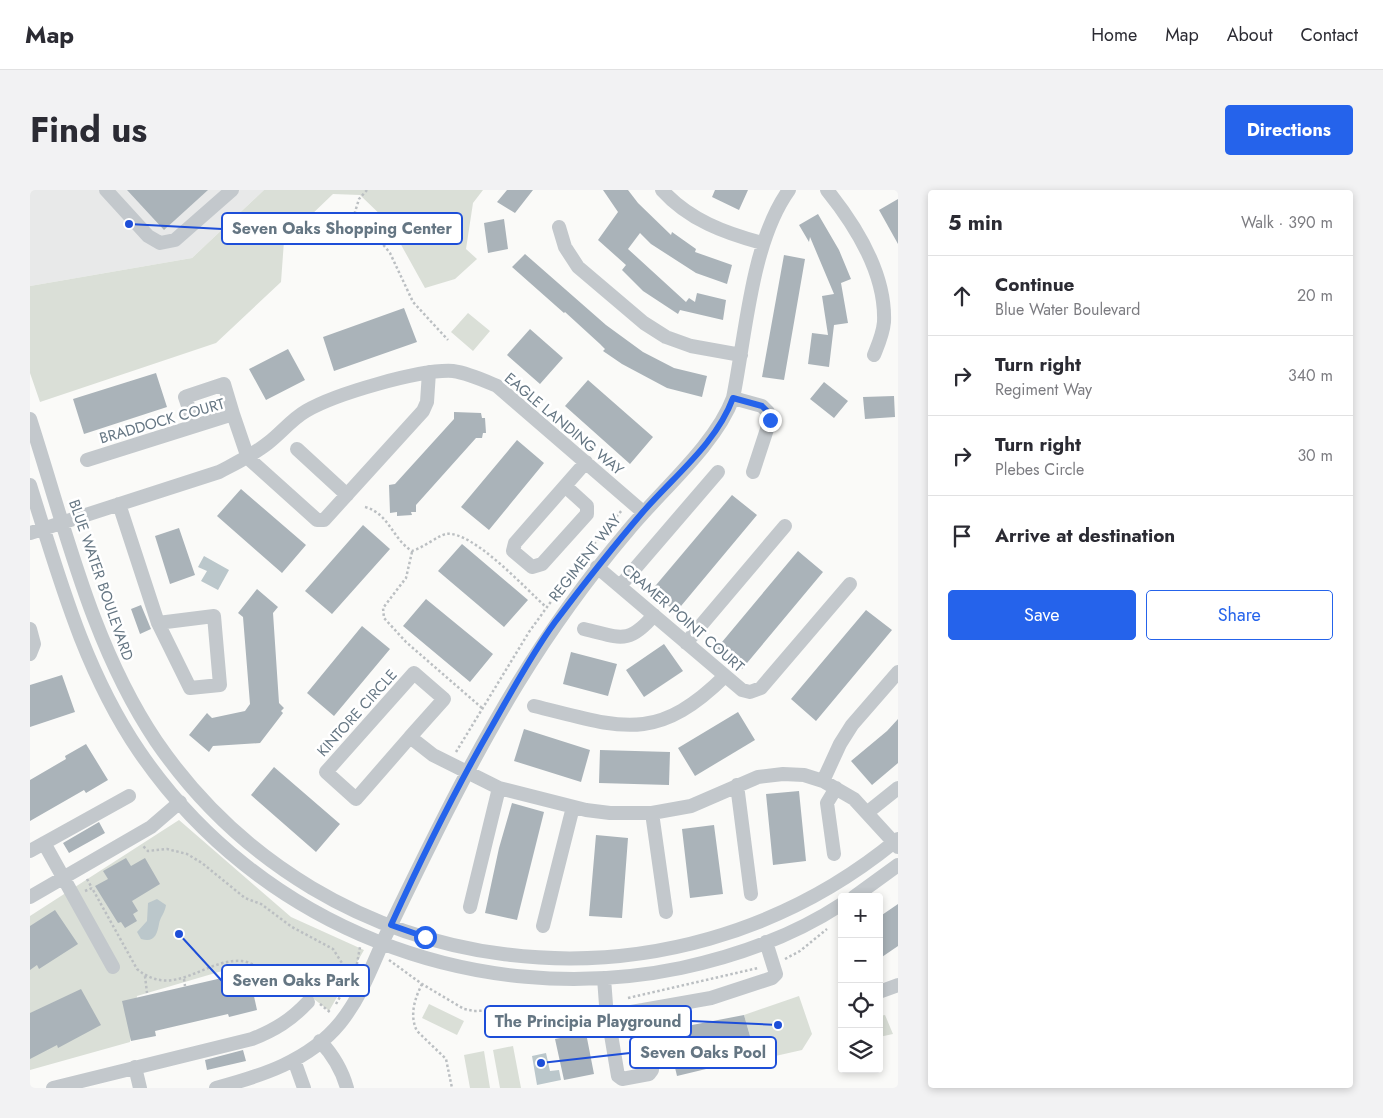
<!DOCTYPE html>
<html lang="en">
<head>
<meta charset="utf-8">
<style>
	:root { --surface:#fff; --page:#f2f2f3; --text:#2b2b33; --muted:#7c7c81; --line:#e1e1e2; --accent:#2563eb }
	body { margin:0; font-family:Jost,sans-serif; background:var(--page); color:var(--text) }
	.controls { position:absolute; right:15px; bottom:15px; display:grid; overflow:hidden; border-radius:5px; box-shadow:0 2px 8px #0003 }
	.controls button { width:45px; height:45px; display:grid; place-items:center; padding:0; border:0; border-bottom:1px solid var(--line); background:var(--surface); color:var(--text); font:25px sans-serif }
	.stop { position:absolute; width:15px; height:15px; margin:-11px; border:4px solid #2563eb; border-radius:50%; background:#fff }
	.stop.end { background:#2563eb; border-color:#fff; box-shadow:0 1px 5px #0008 }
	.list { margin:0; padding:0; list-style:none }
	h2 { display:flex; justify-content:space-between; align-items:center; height:65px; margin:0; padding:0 20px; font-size:21px }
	h2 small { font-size:16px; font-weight:400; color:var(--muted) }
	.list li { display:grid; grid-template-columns:32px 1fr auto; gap:15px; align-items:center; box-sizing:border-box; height:80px; padding:0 20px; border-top:1px solid var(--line) }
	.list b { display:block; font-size:19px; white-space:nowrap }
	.list p { margin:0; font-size:16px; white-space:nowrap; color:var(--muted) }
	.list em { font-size:16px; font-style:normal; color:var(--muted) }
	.actions { display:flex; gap:10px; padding:15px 20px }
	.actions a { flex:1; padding:11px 0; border:1px solid var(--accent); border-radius:5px; text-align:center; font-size:18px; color:var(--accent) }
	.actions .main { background:var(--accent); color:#fff }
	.icon { flex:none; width:28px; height:28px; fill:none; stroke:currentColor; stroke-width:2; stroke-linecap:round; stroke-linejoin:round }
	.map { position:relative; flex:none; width:868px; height:898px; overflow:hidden; border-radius:5px }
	header { display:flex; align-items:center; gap:30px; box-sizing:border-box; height:70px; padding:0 25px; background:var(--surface); border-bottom:1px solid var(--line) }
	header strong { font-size:24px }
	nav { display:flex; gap:28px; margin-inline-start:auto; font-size:18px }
	.intro { display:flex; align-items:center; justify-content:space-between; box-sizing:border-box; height:120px; padding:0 30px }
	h1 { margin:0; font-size:35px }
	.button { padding:12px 22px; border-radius:5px; background:var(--accent); color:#fff; font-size:18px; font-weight:700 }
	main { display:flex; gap:30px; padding:0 30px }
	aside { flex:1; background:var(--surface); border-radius:5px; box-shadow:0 2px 8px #0003 }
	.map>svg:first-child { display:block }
	.built { fill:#e8e9e9 }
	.green { fill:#dadfd7 }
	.water { fill:#bbc7cb }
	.building { fill:#aab3b9 }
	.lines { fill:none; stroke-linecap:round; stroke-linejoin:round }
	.path { stroke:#bbbfc2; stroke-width:2.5; stroke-dasharray:2.5 2.5; stroke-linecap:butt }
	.minor { stroke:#c3c8cc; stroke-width:14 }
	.route { stroke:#2563eb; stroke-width:6 }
	.labels { text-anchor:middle; stroke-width:5; stroke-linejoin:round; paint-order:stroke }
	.street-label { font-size:15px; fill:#657683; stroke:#fff }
	.leader { fill:none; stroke:#1d4ed8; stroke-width:2 }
	.callout-dot { fill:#1d4ed8; stroke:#fff; stroke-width:2 }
	.callout { fill:#fff; stroke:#1d4ed8; stroke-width:2 }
	.callout-label { font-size:16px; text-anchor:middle; font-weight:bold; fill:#657683 }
</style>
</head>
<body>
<header>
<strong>Map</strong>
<nav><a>Home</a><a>Map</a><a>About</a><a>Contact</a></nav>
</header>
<div class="intro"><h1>Find us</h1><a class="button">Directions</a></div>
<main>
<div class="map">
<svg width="868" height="898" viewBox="0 0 868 898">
	<rect width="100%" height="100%" fill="#fafaf8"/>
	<path class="built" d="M 0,0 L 234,0 L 162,68 L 0,96 Z"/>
	<path class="green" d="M 234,0 L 453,0 L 443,13 L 436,59 L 447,69 L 425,89 L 395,98 L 359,33 L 330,5 L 303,4 L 254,51 L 251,92 L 186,153 L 10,212 L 0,183 L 0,96 L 162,68 Z
		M 438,123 L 460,141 L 443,161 L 421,142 Z
		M 149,630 L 261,727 L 334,760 L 299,821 L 269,797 L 216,774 L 107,806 L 100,852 L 0,880 L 0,726 Z
		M 769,806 L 782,844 L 772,860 L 727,870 L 714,825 Z
		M 399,814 L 434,831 L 427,845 L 392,828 Z
		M 855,825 L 863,844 L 849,847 L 849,826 Z
		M 483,856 L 491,898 L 470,898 L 463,860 Z
		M 454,861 L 460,898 L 440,898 L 434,865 Z"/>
	<path class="water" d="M 174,366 L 199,380 L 188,400 L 171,391 L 177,381 L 168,377 Z
		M 127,709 L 136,715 C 135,723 130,727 129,734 C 127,745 124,753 111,749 L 107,742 L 117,731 L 118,713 Z
		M 516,863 L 520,881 L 529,880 L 531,890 L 507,895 L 502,866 Z"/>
	<path class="building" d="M 97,0 L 178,0 L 134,40 Z
		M 477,0 L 503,0 L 485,23 L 467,12 Z
		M 573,0 L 598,0 L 608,13 L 641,45 L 642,42 L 666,59 L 665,62 L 702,75 L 697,94 L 666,83 L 621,54 L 610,43 L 598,59 L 656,112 L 659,108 L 665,112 L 667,103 L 696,110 L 693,130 L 650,120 L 648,124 L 613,101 L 592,80 L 596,75 L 568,50 L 588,22 Z
		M 685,0 L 718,0 L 709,20 L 682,7 Z
		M 868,9 L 868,54 L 849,20 Z
		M 788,24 L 809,60 L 821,89 L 811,93 L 818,133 L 804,135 L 799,177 L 778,174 L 782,143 L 798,145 L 792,106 L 804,104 L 780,47 L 779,52 L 769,35 Z
		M 474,29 L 478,59 L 458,63 L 454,33 Z
		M 495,64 L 576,135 L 613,162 L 644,178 L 677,186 L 672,207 L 637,198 L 592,174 L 573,161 L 575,159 L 570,154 L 535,122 L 534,123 L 482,77 Z
		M 754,65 L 775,69 L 754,190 L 732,187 Z
		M 374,118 L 387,152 L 304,181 L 293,147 Z
		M 500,139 L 533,168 L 510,194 L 477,165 Z
		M 258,159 L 275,190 L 236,210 L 219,179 Z
		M 126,183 L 137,217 L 54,244 L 43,209 Z
		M 558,190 L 623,247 L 600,274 L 535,216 Z
		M 794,192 L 818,211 L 804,228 L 780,209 Z
		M 864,206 L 865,227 L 835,229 L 833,207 Z
		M 424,222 L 451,223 L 452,228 L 455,228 L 456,243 L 453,243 L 452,248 L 446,248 L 386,315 L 386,322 L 381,322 L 382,325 L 367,326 L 367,322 L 360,323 L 359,295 L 365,294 L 424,229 Z
		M 487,250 L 514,273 L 459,340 L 431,317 Z
		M 211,299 L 276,355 L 252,383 L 187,326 Z
		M 702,305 L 727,325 L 646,422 L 621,401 Z
		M 333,335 L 360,359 L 302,424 L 275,401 Z
		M 149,338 L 165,385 L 140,394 L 125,346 Z
		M 432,354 L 498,410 L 474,437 L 408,381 Z
		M 768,361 L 793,382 L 712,479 L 687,458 Z
		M 227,399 L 248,417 L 243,423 L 249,513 L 254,518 L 251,521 L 253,523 L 230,553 L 183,556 L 179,562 L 159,545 L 177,523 L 182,528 L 215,521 L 220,514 L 213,427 L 208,423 Z
		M 396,409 L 463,464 L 440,492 L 373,436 Z
		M 111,415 L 121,439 L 110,444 L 101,419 Z
		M 836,420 L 862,440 L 786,531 L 761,509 Z
		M 332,436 L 360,459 L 304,526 L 277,503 Z
		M 634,454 L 653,481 L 614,507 L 596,480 Z
		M 541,462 L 587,474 L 578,506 L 533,494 Z
		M 32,485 L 45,522 L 0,537 L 0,495 Z
		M 708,522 L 725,550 L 665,586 L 648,558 Z
		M 868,529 L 868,573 L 842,595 L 821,571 L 857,541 Z
		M 494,539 L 560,560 L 551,592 L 484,571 Z
		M 56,554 L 78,590 L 56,603 L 54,600 L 0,631 L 0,590 L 36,569 L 35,566 Z
		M 570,560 L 640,562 L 639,595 L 569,593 Z
		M 244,577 L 310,634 L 286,662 L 221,605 Z
		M 769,601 L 776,671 L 743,675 L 736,604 Z
		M 482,613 L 514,622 L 487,730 L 455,723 L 469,658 Z
		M 69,632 L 75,643 L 39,663 L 33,653 Z
		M 684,635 L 693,704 L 660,708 L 652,639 Z
		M 566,645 L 598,648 L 592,728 L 559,726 Z
		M 96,668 L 101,676 L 115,668 L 130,694 L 102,711 L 108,721 L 103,724 L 107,731 L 95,738 L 91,732 L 88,733 L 65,696 L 78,689 L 73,681 Z
		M 868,714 L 868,756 L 849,769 L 849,727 Z
		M 25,720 L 48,754 L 9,779 L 7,775 L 0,780 L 0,736 Z
		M 218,779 L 227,820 L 199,827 L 198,824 L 125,841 L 126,846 L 101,851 L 92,811 L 192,788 L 191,785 Z
		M 51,799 L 71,835 L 28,858 L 27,855 L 0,869 L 0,823 Z
		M 714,825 L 726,867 L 647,886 L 636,840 Z
		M 556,843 L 564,884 L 534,890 L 525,849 Z
		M 213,860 L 216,871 L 177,880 L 175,870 Z"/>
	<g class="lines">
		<path class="path" d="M 337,0 L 329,9 L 325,22 L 328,30 L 342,41 L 360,63 L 383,112 L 418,150
			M 335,317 C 360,324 362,349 382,361 C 393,358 409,345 416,344 C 442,340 496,399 516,417
			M 382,362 L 376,388 L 353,418 L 354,428 L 376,452 L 452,518
			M 426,562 L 499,442 L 551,370 L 592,320
			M 57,689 L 62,698
			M 55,701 L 62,698 L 107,779 C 144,810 175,768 212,771 C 221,772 229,778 237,782 C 259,795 290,807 310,784 L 312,773 L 303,759 L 262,737 L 231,714 L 215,708 L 172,673 L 157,664 L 137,659 L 118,661 L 113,656
			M 755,769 L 770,761 L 797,739
			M 359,770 L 392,794 L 434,819 L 444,821 L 563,817
			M 115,786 L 117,803
			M 154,789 L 155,796
			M 392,794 C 385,808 379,825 387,841 L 416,869 L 422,898
			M 598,808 L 728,778
			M 290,814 L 301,823
			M 306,814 L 326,779 L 330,757"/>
		<path class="minor" d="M 76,0 L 118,46 L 130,53 L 145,50 L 202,0
			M 632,0 C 659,30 695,43 732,53
			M 797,0 C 826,36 856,83 854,132 C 853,144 848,155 844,165
			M 529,37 L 535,57 L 548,77 L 614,133 L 636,147 L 661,156 L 711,165
			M 703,208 L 732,216 L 738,222 L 740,230 L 723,282
			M 0,229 C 35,337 62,456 126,551 C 296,799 639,839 868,649
			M 165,236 L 155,207 L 194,194 L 203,224
			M 267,259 L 317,305
			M 57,270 L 203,224 L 218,268 L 287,330 L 294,330 L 393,221 L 397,212 L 399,182
			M 0,295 C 29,387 54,480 109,561 C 228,736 444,821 651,778 C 707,766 763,746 812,714
			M 535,296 L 557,316 L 557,324 L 512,374 L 502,377 L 483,361 L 485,353 L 556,272
			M 89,314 L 128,433 L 160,498 L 190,495 L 184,426 L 128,433
			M 0,343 L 189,282 C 206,273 223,265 238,253 C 251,243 262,229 276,221 C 305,204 390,179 423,181 C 438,183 453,190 467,196 L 613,322
			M 567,377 L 712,500 L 720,502 L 731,498 L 820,394
			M 590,396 L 688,282
			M 0,439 L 4,454 L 0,464
			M 554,439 C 589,447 598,456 624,425
			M 656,453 L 755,336
			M 504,516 C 590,537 625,555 695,486
			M 380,547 L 326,609 L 296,582 L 384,483 L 414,509 L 380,547 L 403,565 L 469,598 L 556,620 L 580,623 L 622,623 L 661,616 L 728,587 L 753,584 L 774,585 L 793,591 L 824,609 L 868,657
			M 793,591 L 810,554 L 822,535 L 868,482
			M 707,595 L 721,704
			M 838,622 L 868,598
			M 622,623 L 636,722
			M 14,653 L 83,777
			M 0,661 L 99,606
			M 804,664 L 797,613 L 806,598
			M 0,707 L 121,637 L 150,612
			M 824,707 L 868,675
			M 440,717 L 469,598
			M 513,736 L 543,617
			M 574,788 L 576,815 L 588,886 L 592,889 L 619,884 L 622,880 L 613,820 L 681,808 L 742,788 L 746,784 L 736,752
			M 849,802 L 868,795
			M 578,826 L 613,820
			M 290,851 C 303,865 312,880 317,898
			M 264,870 L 274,898
			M 105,877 L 110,898
			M 23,898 L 222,849 C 245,840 261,830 278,812
			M 186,898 C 231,886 279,871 310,833 C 331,807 342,776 355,747 C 370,716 385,685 400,655 C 457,540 513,441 596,343 C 629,302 685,256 703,208 C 716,144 721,53 759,0"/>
	</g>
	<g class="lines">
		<path class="route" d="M 395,747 L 361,735 C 392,667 425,600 462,536 C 482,501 501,465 525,432 C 553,395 582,358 612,323 C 644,286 686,254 703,208 L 732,216 L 738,222 L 740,230"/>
	</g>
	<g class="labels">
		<g class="street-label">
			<text transform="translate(132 231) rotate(-16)" y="5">BRADDOCK COURT</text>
			<text transform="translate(534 234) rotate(40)" y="5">EAGLE LANDING WAY</text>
			<text transform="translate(555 368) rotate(-52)" y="5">REGIMENT WAY</text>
			<text transform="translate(71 390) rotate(71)" y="5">BLUE WATER BOULEVARD</text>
			<text transform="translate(653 428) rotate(41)" y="5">CRAMER POINT COURT</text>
			<text transform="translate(327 523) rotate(-48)" y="5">KINTORE CIRCLE</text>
		</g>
	</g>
	<path class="leader" d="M99 34L192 39M149 744L192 791M748 835L661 831M511 873L600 863"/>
	<g class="callout-dot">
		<circle cx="99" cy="34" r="5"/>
		<circle cx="149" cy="744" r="5"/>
		<circle cx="748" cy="835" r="5"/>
		<circle cx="511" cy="873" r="5"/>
	</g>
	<g class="callout">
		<rect x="192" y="23" width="240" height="31" rx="5"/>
		<rect x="192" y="775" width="147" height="31" rx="5"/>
		<rect x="455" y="816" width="206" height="31" rx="5"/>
		<rect x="600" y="847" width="146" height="31" rx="5"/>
	</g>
	<g class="callout-label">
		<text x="312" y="44">Seven Oaks Shopping Center</text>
		<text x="266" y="796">Seven Oaks Park</text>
		<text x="558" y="837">The Principia Playground</text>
		<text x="673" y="868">Seven Oaks Pool</text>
	</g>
</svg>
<div class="controls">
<button>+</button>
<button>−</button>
<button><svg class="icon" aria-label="locate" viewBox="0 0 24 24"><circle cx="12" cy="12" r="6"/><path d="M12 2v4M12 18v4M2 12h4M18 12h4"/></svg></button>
<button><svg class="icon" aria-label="layers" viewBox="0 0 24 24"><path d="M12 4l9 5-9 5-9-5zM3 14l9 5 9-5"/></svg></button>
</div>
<div class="stop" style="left:395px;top:747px"></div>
<div class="stop end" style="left:740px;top:230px"></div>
</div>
<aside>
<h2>5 min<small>Walk · 390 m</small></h2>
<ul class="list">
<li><svg class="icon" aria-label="ahead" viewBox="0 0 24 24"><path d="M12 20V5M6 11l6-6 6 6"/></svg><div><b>Continue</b><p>Blue Water Boulevard</p></div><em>20 m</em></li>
<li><svg class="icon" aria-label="right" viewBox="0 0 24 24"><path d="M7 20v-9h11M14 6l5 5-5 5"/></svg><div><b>Turn right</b><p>Regiment Way</p></div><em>340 m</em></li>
<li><svg class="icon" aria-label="right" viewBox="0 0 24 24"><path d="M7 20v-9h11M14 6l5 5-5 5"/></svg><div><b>Turn right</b><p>Plebes Circle</p></div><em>30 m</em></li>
<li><svg class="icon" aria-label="arrive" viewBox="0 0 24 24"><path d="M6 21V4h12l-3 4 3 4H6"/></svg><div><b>Arrive at destination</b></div></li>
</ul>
<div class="actions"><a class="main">Save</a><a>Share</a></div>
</aside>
</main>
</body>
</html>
